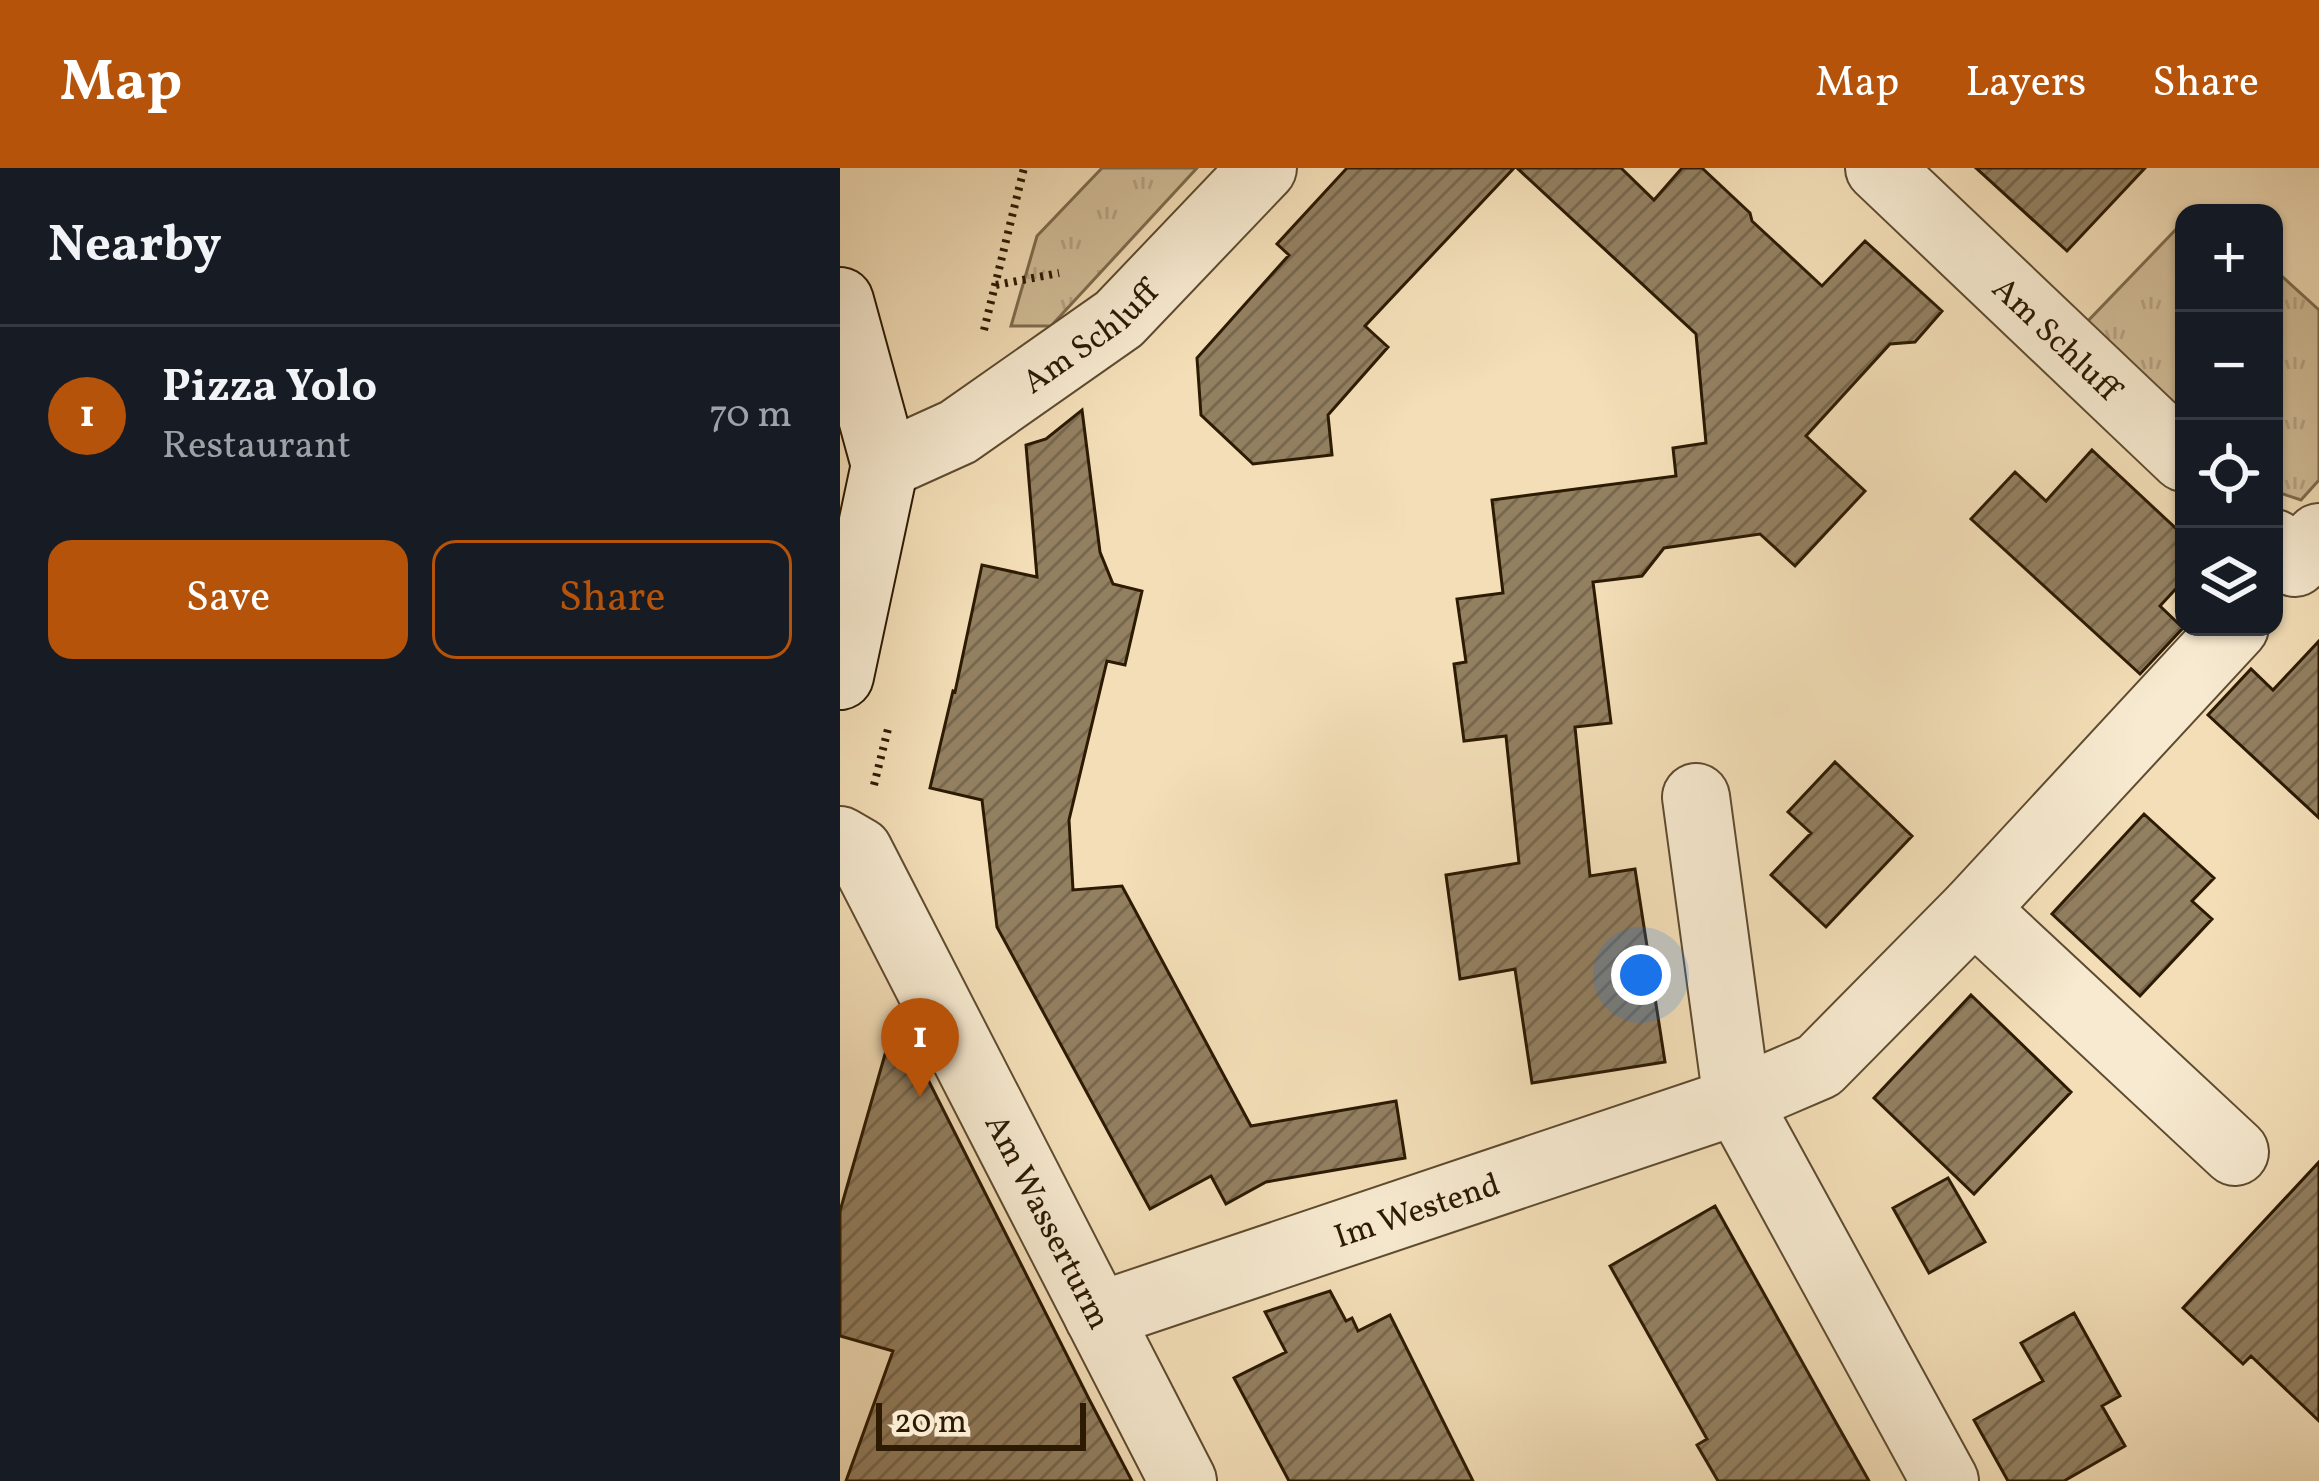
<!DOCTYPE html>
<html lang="en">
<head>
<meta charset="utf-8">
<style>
	:root { --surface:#171b24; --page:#20242c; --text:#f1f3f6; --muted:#9ea1a6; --line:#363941; --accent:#b45309 }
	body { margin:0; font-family:Vollkorn,serif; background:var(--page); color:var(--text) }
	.controls { position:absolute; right:36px; top:36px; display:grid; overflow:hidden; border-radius:24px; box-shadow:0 3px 9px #0004 }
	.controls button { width:108px; height:108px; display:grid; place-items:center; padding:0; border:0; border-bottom:3px solid var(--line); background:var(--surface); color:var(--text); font:60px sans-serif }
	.scale { position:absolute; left:36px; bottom:30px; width:210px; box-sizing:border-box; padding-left:12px; border:6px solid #2c1a03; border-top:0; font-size:33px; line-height:42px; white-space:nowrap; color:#2c1a03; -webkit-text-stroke:9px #f7ead0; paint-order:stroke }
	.you { position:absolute; left:801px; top:807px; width:42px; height:42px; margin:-30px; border:9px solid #fff; border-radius:50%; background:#1a73e8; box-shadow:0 0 0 18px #1a73e833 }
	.badge { display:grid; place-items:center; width:78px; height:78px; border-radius:50%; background:var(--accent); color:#fff; font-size:39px; font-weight:700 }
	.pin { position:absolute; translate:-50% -99px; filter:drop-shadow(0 3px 6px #0008) }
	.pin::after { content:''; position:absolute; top:63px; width:42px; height:36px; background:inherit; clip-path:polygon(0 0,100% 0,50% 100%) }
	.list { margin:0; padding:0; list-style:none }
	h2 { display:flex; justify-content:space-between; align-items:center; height:156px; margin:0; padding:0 48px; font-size:51px }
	h2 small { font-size:39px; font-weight:400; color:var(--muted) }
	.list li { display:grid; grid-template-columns:78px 1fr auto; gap:36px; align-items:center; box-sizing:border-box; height:180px; padding:0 48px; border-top:3px solid var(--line) }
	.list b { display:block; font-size:45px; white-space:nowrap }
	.list p { margin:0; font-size:39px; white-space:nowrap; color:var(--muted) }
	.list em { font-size:39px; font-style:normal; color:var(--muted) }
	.actions { display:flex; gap:24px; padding:36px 48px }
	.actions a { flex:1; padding:27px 0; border:3px solid var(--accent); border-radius:24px; text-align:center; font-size:42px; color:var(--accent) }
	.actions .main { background:var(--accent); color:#fff }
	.icon { flex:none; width:66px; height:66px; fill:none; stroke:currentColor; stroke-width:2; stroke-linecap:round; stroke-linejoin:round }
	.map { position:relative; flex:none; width:1479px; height:1313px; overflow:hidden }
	header { display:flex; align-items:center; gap:72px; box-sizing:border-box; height:168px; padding:0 60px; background:var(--accent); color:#fff }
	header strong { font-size:57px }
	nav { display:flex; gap:66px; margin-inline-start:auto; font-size:42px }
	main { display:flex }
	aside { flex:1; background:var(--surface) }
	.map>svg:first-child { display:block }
	.grass { fill:url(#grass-tufts); stroke:#7e6c4e; stroke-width:3 }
	.building { fill:url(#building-hatch); stroke:#2c1a03; stroke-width:3 }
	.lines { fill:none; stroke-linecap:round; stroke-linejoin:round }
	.street-casing { stroke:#5e4b30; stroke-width:70 }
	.secondary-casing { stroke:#2c1a03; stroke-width:70 }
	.path { stroke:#2c1a03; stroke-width:8; stroke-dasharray:3 6; stroke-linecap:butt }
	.street { stroke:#f7ead0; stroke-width:66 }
	.secondary { stroke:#f7ead0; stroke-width:66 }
	.labels { text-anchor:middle; stroke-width:12; stroke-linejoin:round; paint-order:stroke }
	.street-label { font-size:33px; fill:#2c1a03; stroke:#f7ead0 }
</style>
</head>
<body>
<header>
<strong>Map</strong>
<nav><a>Map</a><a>Layers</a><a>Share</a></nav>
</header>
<main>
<aside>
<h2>Nearby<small></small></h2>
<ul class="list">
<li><span class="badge">1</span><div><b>Pizza Yolo</b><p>Restaurant</p></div><em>70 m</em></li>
</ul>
<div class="actions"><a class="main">Save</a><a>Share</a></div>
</aside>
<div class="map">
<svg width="1479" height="1313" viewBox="0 0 1479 1313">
	<defs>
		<pattern id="grass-tufts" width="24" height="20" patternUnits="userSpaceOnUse" patternTransform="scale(3)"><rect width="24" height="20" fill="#d1bd98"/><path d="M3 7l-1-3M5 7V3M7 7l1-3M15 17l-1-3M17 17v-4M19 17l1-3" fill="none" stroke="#b4a281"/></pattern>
		<pattern id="building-hatch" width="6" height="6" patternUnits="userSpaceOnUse" patternTransform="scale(3)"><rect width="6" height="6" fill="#938061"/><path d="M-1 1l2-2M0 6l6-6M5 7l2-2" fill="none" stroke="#78684e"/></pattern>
	</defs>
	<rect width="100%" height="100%" fill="#f3deb7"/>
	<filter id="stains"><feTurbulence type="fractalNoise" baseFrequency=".00167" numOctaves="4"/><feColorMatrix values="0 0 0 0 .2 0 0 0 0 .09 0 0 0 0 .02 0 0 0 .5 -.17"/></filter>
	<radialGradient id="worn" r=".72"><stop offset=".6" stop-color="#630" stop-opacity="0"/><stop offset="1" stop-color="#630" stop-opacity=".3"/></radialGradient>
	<path class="grass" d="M 262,0 L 357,0 L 211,158 L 171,158 L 197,68 Z
		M 1344,53 L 1344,246 L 1246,155 Z
		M 1434,101 L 1479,142 L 1479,312 L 1461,332 L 1434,323 Z"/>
	<path class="building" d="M 507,0 L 674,0 L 525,158 L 548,179 L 488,247 L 492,287 L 413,296 L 361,247 L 357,190 L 449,87 L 437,76 Z
		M 677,0 L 781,0 L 814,32 L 842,0 L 862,0 L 910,45 L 912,53 L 982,118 L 1025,73 L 1102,143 L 1075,174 L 1050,176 L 966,268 L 1025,323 L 955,398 L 920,366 L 824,380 L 802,408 L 753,414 L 771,555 L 735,559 L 750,708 L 795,701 L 825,894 L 692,915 L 675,801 L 620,811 L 606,707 L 679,695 L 666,568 L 624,573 L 614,496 L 626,494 L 617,431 L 663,425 L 652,332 L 836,308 L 833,280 L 866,275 L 856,166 Z
		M 1136,0 L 1305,0 L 1227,83 Z
		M 242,242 L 260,384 L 273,416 L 302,423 L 285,497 L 267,493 L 229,652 L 233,722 L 282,718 L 411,958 L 556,933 L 565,990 L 426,1014 L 386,1036 L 371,1008 L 310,1041 L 157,759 L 142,632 L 90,620 L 113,523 L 115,524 L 142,397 L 197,409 L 186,277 L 206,271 Z
		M 1252,282 L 1344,368 L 1344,412 L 1320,438 L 1343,460 L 1300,506 L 1131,351 L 1175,304 L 1206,333 Z
		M 1479,473 L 1479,650 L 1368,547 L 1411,501 L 1433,522 Z
		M 995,594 L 1072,668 L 986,759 L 931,707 L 971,665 L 948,644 Z
		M 1304,646 L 1374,710 L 1352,733 L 1372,751 L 1300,828 L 1212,746 Z
		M 1131,827 L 1231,924 L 1134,1026 L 1034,930 Z
		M 56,848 L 249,1231 L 292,1313 L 6,1313 L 53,1183 L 0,1168 L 0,1043 Z
		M 1479,994 L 1479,1253 L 1411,1188 L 1403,1196 L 1343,1140 Z
		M 1108,1010 L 1145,1074 L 1089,1105 L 1053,1040 Z
		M 875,1038 L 994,1251 L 1029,1313 L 878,1313 L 857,1277 L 867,1271 L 770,1098 Z
		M 490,1123 L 506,1153 L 512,1150 L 518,1163 L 550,1147 L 633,1313 L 449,1313 L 394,1210 L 446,1184 L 425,1144 Z
		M 1234,1145 L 1280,1228 L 1262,1238 L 1285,1278 L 1224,1313 L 1168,1313 L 1134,1252 L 1203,1213 L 1181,1175 Z"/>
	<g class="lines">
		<defs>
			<g id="street">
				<path id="s1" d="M 1039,0 L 1344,290"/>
				<path id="s2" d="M 45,297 L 118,264 L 279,151 L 423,0"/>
				<path d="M 1434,375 L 1455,395 L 1479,369"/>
				<path d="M 856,629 L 897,933 L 1105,1313"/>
				<path id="s3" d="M 0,672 L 19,683 L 343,1313"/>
				<path d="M 1134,741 L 1395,984"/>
				<path id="s4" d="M 258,1148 L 897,933 L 979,898 L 1134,741 L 1395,459"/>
			</g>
			<path id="secondary" d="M 0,133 L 45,297 L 0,508"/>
		</defs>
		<use href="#street" class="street-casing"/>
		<use href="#secondary" class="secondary-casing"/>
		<path class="path" d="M 156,117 L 219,105
			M 144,162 L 184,0
			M 34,617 L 48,561"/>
		<use href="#street" class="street"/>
		<use href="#secondary" class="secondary"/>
	</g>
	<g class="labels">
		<g class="street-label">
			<text dy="12" stroke="none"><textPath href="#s2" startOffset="243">Am Schluff</textPath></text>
			<text dy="12" stroke="none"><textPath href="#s1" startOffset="246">Am Schluff</textPath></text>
			<text dy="12" stroke="none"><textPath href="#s4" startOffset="336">Im Westend</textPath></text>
			<text dy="12" stroke="none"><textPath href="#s3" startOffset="438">Am Wasserturm</textPath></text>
		</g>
	</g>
	<rect width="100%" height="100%" filter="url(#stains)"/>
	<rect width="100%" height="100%" fill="url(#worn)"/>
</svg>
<div class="controls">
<button>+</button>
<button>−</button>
<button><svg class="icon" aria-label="locate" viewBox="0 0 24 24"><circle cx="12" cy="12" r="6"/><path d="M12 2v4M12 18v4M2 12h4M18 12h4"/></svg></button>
<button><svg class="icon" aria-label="layers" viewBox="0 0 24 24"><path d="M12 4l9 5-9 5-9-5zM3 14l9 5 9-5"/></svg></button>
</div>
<div class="scale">20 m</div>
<div class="you"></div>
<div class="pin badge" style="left:80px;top:929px">1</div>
</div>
</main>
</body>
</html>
